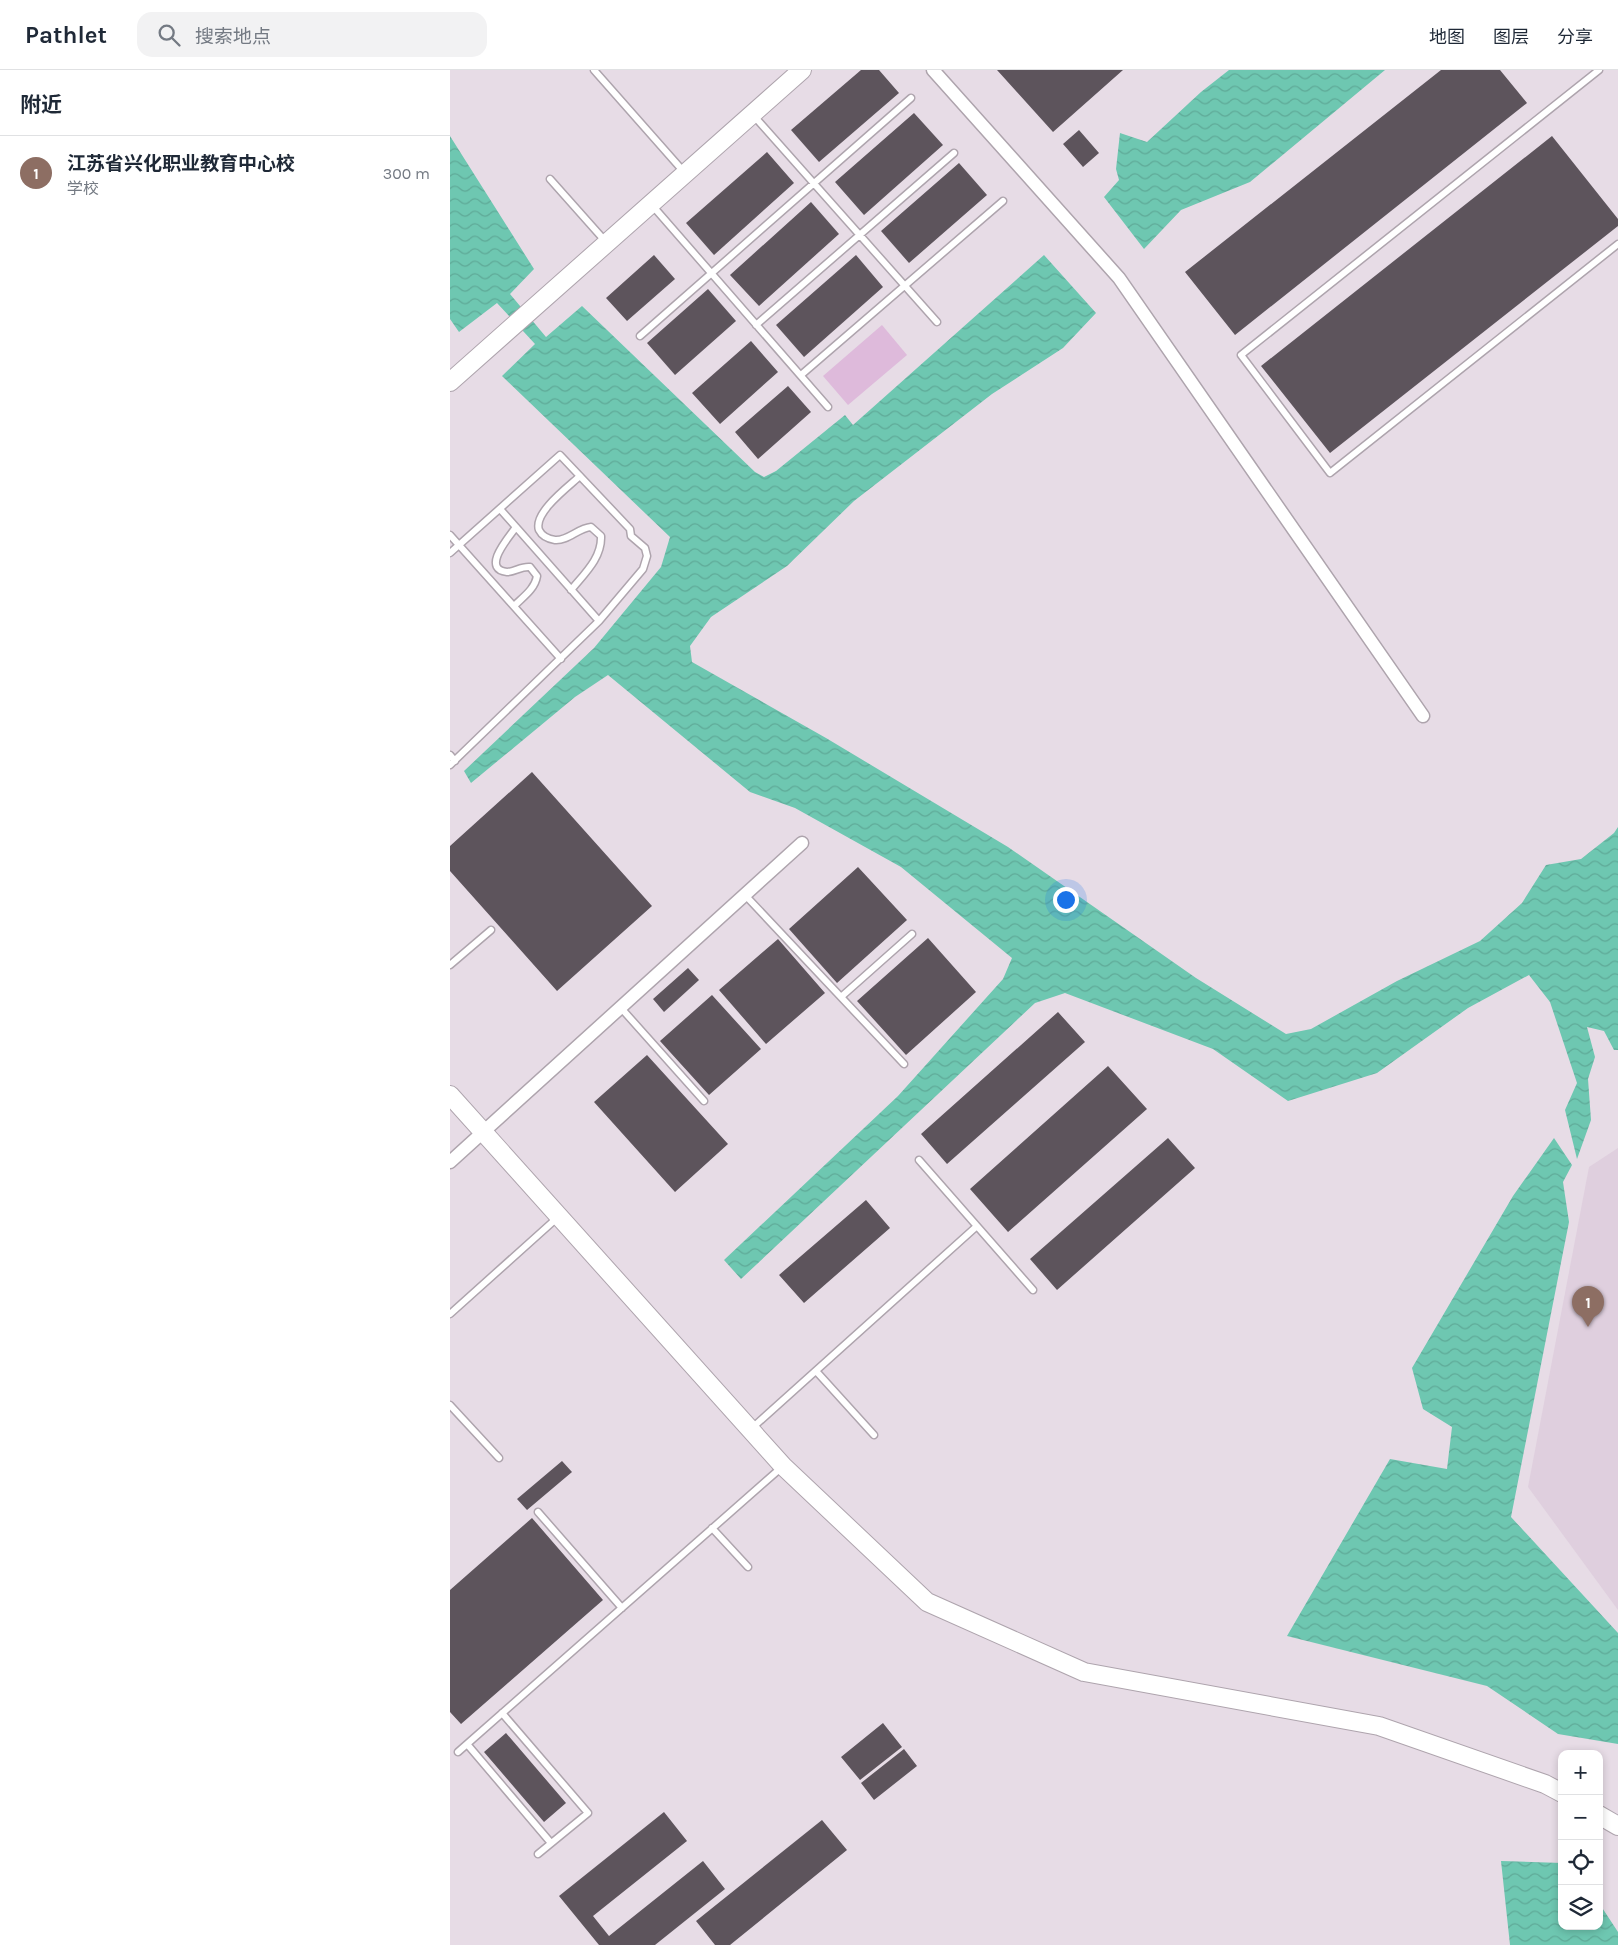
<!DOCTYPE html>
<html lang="zh">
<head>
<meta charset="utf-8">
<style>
	:root { --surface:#fff; --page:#f2f2f3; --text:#1f2937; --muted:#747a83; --line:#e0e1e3; --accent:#1a73e8 }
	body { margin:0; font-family:Karla,"Noto Sans SC",sans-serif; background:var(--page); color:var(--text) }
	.controls { position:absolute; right:15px; bottom:15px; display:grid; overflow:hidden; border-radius:10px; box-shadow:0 2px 8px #0003 }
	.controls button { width:45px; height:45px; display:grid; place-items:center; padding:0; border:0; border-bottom:1px solid var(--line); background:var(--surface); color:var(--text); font:25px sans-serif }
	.you { position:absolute; left:615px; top:829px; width:18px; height:18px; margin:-12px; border:4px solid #fff; border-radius:50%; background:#1a73e8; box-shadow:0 0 0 8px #1a73e833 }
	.badge { display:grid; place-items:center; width:32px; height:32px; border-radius:50%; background:var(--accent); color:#fff; font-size:16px; font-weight:700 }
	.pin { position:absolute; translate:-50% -41px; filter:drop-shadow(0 1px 2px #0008) }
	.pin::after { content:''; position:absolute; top:26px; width:18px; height:15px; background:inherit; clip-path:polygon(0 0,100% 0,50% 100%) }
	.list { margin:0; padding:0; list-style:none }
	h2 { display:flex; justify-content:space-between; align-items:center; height:65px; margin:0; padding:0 20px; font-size:21px }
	h2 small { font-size:16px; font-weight:400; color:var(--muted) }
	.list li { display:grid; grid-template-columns:32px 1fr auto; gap:15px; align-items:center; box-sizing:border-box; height:75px; padding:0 20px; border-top:1px solid var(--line) }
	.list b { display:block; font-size:19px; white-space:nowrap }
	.list p { margin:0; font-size:16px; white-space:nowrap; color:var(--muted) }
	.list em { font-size:16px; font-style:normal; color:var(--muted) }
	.icon { flex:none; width:28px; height:28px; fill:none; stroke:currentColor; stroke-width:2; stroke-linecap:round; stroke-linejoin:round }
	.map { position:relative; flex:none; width:1168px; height:1875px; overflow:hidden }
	header { display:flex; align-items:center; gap:30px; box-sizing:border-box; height:70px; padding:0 25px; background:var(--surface); border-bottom:1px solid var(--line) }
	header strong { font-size:24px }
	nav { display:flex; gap:28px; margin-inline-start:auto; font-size:18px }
	.search { width:350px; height:45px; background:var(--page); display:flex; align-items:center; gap:12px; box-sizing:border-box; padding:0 18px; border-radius:15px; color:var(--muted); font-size:19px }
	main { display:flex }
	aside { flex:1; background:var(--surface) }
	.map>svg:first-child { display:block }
	.built { fill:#dfcfde }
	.park { fill:#debadb }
	.water { fill:url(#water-waves) }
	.building { fill:#5d545c }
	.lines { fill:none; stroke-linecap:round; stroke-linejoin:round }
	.lane-casing { stroke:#aea4ad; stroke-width:9 }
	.street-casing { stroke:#aea4ad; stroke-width:15 }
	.secondary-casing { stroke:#aea4ad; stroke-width:20 }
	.lane { stroke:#fff; stroke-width:6 }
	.street { stroke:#fff; stroke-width:12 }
	.secondary { stroke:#fff; stroke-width:18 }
</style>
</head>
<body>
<header>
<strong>Pathlet</strong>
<div class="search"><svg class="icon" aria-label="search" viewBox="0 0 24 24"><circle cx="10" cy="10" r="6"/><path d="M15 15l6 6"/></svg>搜索地点</div>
<nav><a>地图</a><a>图层</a><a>分享</a></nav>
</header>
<main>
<aside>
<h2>附近<small></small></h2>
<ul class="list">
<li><span class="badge" style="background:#8d6e63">1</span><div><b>江苏省兴化职业教育中心校</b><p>学校</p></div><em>300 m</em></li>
</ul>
</aside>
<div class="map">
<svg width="1168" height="1875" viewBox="0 0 1168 1875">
	<defs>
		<pattern id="water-waves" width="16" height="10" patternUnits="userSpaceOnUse" patternTransform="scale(1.25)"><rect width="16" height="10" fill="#6ec7b1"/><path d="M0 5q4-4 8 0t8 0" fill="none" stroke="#5faa98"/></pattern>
	</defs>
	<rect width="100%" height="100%" fill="#e7dce6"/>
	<path class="built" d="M 1168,1078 L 1168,1540 L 1078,1417 L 1139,1097 Z"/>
	<path class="park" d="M 432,255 L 457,285 L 398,335 L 373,306 Z"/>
	<path class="water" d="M 779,0 L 935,0 L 800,112 L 731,140 L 694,179 L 654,127 L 669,110 L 666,99 L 670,63 L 697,72 L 751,22 Z
		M 0,66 L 84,199 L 60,224 L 96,267 L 132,236 L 305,402 L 314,407 L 326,401 L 395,345 L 403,355 L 594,185 L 646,243 L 613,278 L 542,324 L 404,431 L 337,496 L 261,547 L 240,576 L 242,592 L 376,668 L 558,777 L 746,908 L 836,964 L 861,959 L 947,911 L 1030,871 L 1072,833 L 1096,795 L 1131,789 L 1164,763 L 1168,757 L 1168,980 L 1164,980 L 1154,961 L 1137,957 L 1145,987 L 1138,1009 L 1141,1050 L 1127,1089 L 1115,1040 L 1127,1013 L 1100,932 L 1079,905 L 1018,938 L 927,1003 L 838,1031 L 763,979 L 615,923 L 585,933 L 291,1209 L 274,1190 L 448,1026 L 553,909 L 562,888 L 451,797 L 345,738 L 300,722 L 158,605 L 125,627 L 21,713 L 14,701 L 144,578 L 211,497 L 220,467 L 52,306 L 85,274 L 47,233 L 9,262 L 0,249 Z
		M 1104,1068 L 1122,1095 L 1113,1112 L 1119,1152 L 1061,1447 L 1168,1563 L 1168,1674 L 1108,1664 L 1037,1616 L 837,1566 L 940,1389 L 997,1399 L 1002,1357 L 973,1339 L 962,1298 L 1063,1126 Z
		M 1051,1791 L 1112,1793 L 1112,1856 L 1149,1856 L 1149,1833 L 1168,1862 L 1168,1875 L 1060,1875 Z"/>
	<path class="building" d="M 411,0 L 429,0 L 449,23 L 369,92 L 341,60 Z
		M 547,0 L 673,0 L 603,62 Z
		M 991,0 L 1050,0 L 1077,33 L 785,265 L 735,202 Z
		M 464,43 L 493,75 L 414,145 L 385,112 Z
		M 629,60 L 649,83 L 633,97 L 613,74 Z
		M 1102,66 L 1168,149 L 1168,156 L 880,383 L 811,296 Z
		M 317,82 L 344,113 L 264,185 L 236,153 Z
		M 509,93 L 537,125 L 459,193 L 431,161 Z
		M 361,132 L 389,164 L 309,236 L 280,205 Z
		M 204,185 L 225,209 L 177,251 L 156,228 Z
		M 406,185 L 433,217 L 354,287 L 326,255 Z
		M 258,219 L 286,251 L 225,305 L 197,273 Z
		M 301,271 L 328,302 L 270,354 L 242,323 Z
		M 338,316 L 361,342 L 308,389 L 285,362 Z
		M 82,702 L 202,836 L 107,921 L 0,801 L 0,776 Z
		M 408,797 L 457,850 L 387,913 L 339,859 Z
		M 478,868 L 526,922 L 456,985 L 407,931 Z
		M 328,869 L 375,923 L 316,974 L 269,920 Z
		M 238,898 L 249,910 L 214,942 L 203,929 Z
		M 262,925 L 311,979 L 259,1025 L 210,971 Z
		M 608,942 L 635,972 L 497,1094 L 471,1064 Z
		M 197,985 L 278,1074 L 225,1122 L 144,1032 Z
		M 658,996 L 697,1039 L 558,1162 L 520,1119 Z
		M 718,1068 L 745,1098 L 607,1220 L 580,1189 Z
		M 416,1130 L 440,1158 L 354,1233 L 329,1205 Z
		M 112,1391 L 122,1402 L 77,1440 L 67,1429 Z
		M 82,1448 L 153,1530 L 11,1654 L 0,1642 L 0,1520 Z
		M 433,1653 L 452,1677 L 410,1710 L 391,1687 Z
		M 56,1663 L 116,1733 L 94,1752 L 34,1682 Z
		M 454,1679 L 467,1696 L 424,1730 L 411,1713 Z
		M 214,1742 L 237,1771 L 143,1846 L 159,1866 L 253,1791 L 275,1819 L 205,1875 L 149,1875 L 109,1826 Z
		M 372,1750 L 397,1780 L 280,1875 L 265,1875 L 246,1851 Z"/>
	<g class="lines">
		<defs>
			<path id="lane" d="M 144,0 L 234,102
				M 1149,0 L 791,285 L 880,403 L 1168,174
				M 304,46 L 487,252
				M 100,109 L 156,172
				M 201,134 L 378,337
				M 306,255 L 504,83
				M 190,266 L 461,28
				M 351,305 L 553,131
				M 50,439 L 149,551
				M 0,465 L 111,589
				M 0,483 L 110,385 L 180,459 L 181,466 L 195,478 L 197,486 L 193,499 L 149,551 L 0,695
				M 121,520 C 134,504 152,488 151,466 L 141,457 C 128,458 118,471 105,470 C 98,469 92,466 89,460 C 83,443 118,417 130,406
				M 64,536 C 73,527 85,519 87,506 L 80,497 C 71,496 65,502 57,502 C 30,499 60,466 66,457
				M 0,685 L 5,691
				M 295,825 L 454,994
				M 0,895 L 41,860
				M 391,927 L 462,864
				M 171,938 L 254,1031
				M 469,1090 L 583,1220
				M 0,1244 L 107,1148
				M 366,1301 L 424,1365
				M 0,1335 L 49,1388
				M 301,1359 L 527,1156
				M 88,1442 L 172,1538
				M 262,1458 L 298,1497
				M 52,1643 L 138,1743 L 88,1784
				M 17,1674 L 101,1773
				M 8,1682 L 332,1397"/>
			<path id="street" d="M 483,0 L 669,208 L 973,646
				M 0,1092 L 352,773"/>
			<path id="secondary" d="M 0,312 L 352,0
				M 0,1025 L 333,1396 L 477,1532 L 634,1602 L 929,1656 L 1095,1714 L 1112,1723
				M 1149,1745 L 1168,1756"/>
		</defs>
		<use href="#lane" class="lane-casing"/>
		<use href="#street" class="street-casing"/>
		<use href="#secondary" class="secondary-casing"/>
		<use href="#lane" class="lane"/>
		<use href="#street" class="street"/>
		<use href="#secondary" class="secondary"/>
	</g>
</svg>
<div class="controls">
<button>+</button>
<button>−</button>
<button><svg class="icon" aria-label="locate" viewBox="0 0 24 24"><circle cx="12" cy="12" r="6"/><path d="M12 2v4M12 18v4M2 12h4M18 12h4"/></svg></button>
<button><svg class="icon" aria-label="layers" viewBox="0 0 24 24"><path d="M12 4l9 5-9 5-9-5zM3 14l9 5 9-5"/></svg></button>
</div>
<div class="you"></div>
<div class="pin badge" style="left:1138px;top:1257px;background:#8d6e63">1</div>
</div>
</main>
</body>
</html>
